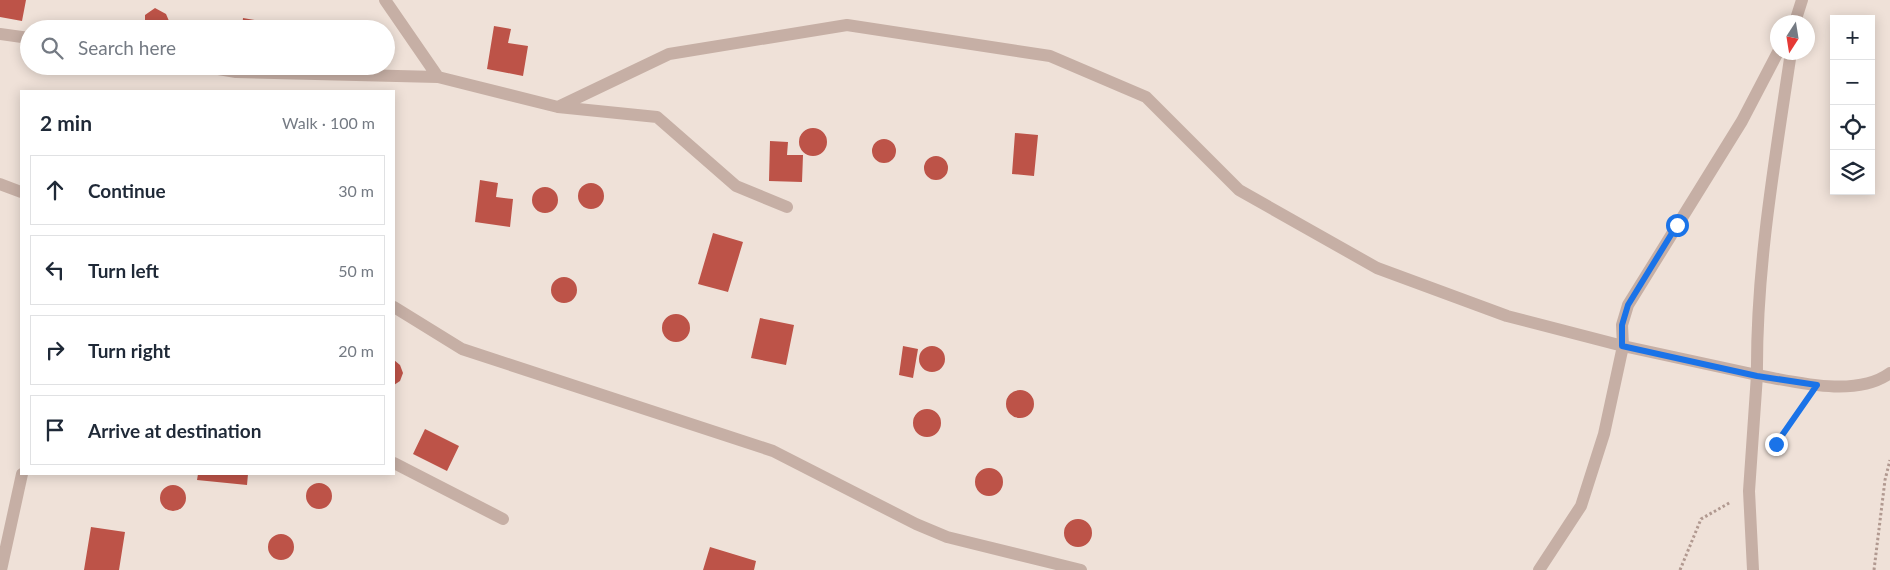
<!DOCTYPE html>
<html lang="en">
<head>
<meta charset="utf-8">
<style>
	:root { --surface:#fff; --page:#f2f2f3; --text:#1f2937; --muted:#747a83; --line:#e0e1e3 }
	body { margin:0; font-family:Lato,sans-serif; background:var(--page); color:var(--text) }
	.controls { position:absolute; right:15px; top:15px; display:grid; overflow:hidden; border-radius:0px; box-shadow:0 2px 12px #0003 }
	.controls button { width:45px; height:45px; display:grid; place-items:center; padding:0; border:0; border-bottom:1px solid var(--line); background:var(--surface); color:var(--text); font:25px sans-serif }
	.compass { position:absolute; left:1770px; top:15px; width:45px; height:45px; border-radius:50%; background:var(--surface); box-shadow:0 2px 12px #0003; rotate:192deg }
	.stop { position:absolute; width:15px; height:15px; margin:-11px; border:4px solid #1a73e8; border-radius:50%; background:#fff }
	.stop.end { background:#1a73e8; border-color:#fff; box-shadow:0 1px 5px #0008 }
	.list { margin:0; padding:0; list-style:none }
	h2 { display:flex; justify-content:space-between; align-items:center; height:65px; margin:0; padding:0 20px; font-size:21px }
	h2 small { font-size:16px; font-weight:400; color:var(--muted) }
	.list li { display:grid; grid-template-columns:32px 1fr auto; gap:15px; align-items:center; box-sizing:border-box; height:70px; margin:0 10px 10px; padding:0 10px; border:1px solid var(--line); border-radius:0px }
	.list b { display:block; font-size:19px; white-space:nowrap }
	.list em { font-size:16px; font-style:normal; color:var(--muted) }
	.icon { flex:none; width:28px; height:28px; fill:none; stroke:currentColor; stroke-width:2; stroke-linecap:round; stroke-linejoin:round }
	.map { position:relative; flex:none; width:1890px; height:570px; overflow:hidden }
	.search { position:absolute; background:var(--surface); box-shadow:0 2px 12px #0003; left:20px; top:20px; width:375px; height:55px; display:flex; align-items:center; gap:12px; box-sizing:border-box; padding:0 18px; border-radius:28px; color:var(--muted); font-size:19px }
	.panel { position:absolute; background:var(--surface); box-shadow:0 2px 12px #0003; left:20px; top:90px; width:375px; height:385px; border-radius:0px }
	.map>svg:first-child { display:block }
	.building { fill:#bd5348 }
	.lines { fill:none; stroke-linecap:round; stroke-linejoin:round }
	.path { stroke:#b19990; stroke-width:3; stroke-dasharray:2.5 2.5; stroke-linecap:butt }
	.street { stroke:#c6afa5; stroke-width:12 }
	.route { stroke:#1a73e8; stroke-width:6 }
</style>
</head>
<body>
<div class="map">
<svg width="1890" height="570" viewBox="0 0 1890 570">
	<rect width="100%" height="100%" fill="#efe1d8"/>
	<path class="building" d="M 0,0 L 26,0 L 22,21 L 0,17 Z
		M 155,8 L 166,14 L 169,21 L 166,29 L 145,27 L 145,15 Z
		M 243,18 L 260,21 L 259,29 L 242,29 Z
		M 179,24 L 212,28 L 212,29 L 178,29 Z
		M 494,26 L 511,29 L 508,43 L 528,46 L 523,76 L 487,69 Z
		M799 142a14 14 0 1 1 28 0a14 14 0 1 1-28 0Z
		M 1015,133 L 1038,135 L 1034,176 L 1012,174 Z
		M872 151a12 12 0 1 1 24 0a12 12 0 1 1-24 0Z
		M 770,141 L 788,142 L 787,155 L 803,155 L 802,182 L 769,181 Z
		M924 168a12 12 0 1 1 24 0a12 12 0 1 1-24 0Z
		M 480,180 L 498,183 L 496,197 L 513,199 L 510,227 L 475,222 Z
		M578 196a13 13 0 1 1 26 0a13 13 0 1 1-26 0Z
		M532 200a13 13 0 1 1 26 0a13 13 0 1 1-26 0Z
		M 713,233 L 743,242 L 728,292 L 698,284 Z
		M551 290a13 13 0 1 1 26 0a13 13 0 1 1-26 0Z
		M662 328a14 14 0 1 1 28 0a14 14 0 1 1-28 0Z
		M 760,318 L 794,325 L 786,365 L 751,358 Z
		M 903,346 L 918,349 L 913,378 L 899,375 Z
		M919 359a13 13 0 1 1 26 0a13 13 0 1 1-26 0Z
		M 394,360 L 400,365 L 403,373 L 400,381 L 394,385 Z
		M1006 404a14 14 0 1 1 28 0a14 14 0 1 1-28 0Z
		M913 423a14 14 0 1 1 28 0a14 14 0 1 1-28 0Z
		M 425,429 L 459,446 L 447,471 L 413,454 Z
		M975 482a14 14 0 1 1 28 0a14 14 0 1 1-28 0Z
		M 198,474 L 248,474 L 247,485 L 197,480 Z
		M306 496a13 13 0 1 1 26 0a13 13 0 1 1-26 0Z
		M160 498a13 13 0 1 1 26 0a13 13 0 1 1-26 0Z
		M1064 533a14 14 0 1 1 28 0a14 14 0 1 1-28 0Z
		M 91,527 L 125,532 L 119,570 L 84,570 Z
		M268 547a13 13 0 1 1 26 0a13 13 0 1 1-26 0Z
		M 710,547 L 756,561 L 754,570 L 703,570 Z"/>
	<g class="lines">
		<path class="path" d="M 1773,450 L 1804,403
			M 1680,570 L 1701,519 L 1731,502
			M 1874,570 L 1885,480 L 1890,460"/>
		<path class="street" d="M 385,0 L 438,77 L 558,107 L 657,117 L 736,186 L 787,207
			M 1795,22 L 1802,0
			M 0,34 L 29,38
			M 201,66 L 236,72 L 438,77
			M 558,107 L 669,54 L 847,25 L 1050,56 L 1146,97 L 1239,190 L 1377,268 L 1507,316 L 1623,346 L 1757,375 C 1756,267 1775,160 1791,52
			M 0,184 L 21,192
			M 394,307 L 462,349 L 773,451 L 916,524 L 947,537 L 1081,570
			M 394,463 L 503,519
			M 1,570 L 22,474
			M 1539,570 L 1581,506 L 1604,434 L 1623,346 L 1622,325 L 1628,305 L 1742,121 L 1778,52
			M 1753,570 L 1749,491 L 1757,375 C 1796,382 1856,398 1890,373"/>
	</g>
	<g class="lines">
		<path class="route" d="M 1677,225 L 1628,305 L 1622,325 L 1622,346 L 1757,376 L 1817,385 L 1776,444"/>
	</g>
</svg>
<div class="controls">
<button>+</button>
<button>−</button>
<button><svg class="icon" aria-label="locate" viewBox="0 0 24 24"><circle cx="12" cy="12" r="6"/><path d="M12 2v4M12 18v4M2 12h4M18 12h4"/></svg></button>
<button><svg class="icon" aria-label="layers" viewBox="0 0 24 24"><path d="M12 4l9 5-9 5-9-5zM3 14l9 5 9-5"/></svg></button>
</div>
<svg class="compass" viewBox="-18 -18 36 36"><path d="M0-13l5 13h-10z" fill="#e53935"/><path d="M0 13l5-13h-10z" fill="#747a83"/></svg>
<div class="stop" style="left:1677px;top:225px"></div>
<div class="stop end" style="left:1776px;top:444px"></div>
<div class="search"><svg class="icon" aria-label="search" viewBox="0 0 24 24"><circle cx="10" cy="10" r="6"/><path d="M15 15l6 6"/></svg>Search here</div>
<section class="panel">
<h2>2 min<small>Walk · 100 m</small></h2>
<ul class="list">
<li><svg class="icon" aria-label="ahead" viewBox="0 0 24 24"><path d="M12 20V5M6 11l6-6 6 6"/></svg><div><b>Continue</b></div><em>30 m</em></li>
<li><svg class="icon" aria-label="left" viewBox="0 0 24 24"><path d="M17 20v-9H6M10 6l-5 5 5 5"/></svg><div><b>Turn left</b></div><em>50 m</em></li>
<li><svg class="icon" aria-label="right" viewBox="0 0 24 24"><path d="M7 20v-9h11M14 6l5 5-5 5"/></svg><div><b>Turn right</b></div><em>20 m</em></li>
<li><svg class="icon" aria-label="arrive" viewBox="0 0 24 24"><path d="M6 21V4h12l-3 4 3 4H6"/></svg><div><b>Arrive at destination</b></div></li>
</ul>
</section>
</div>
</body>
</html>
